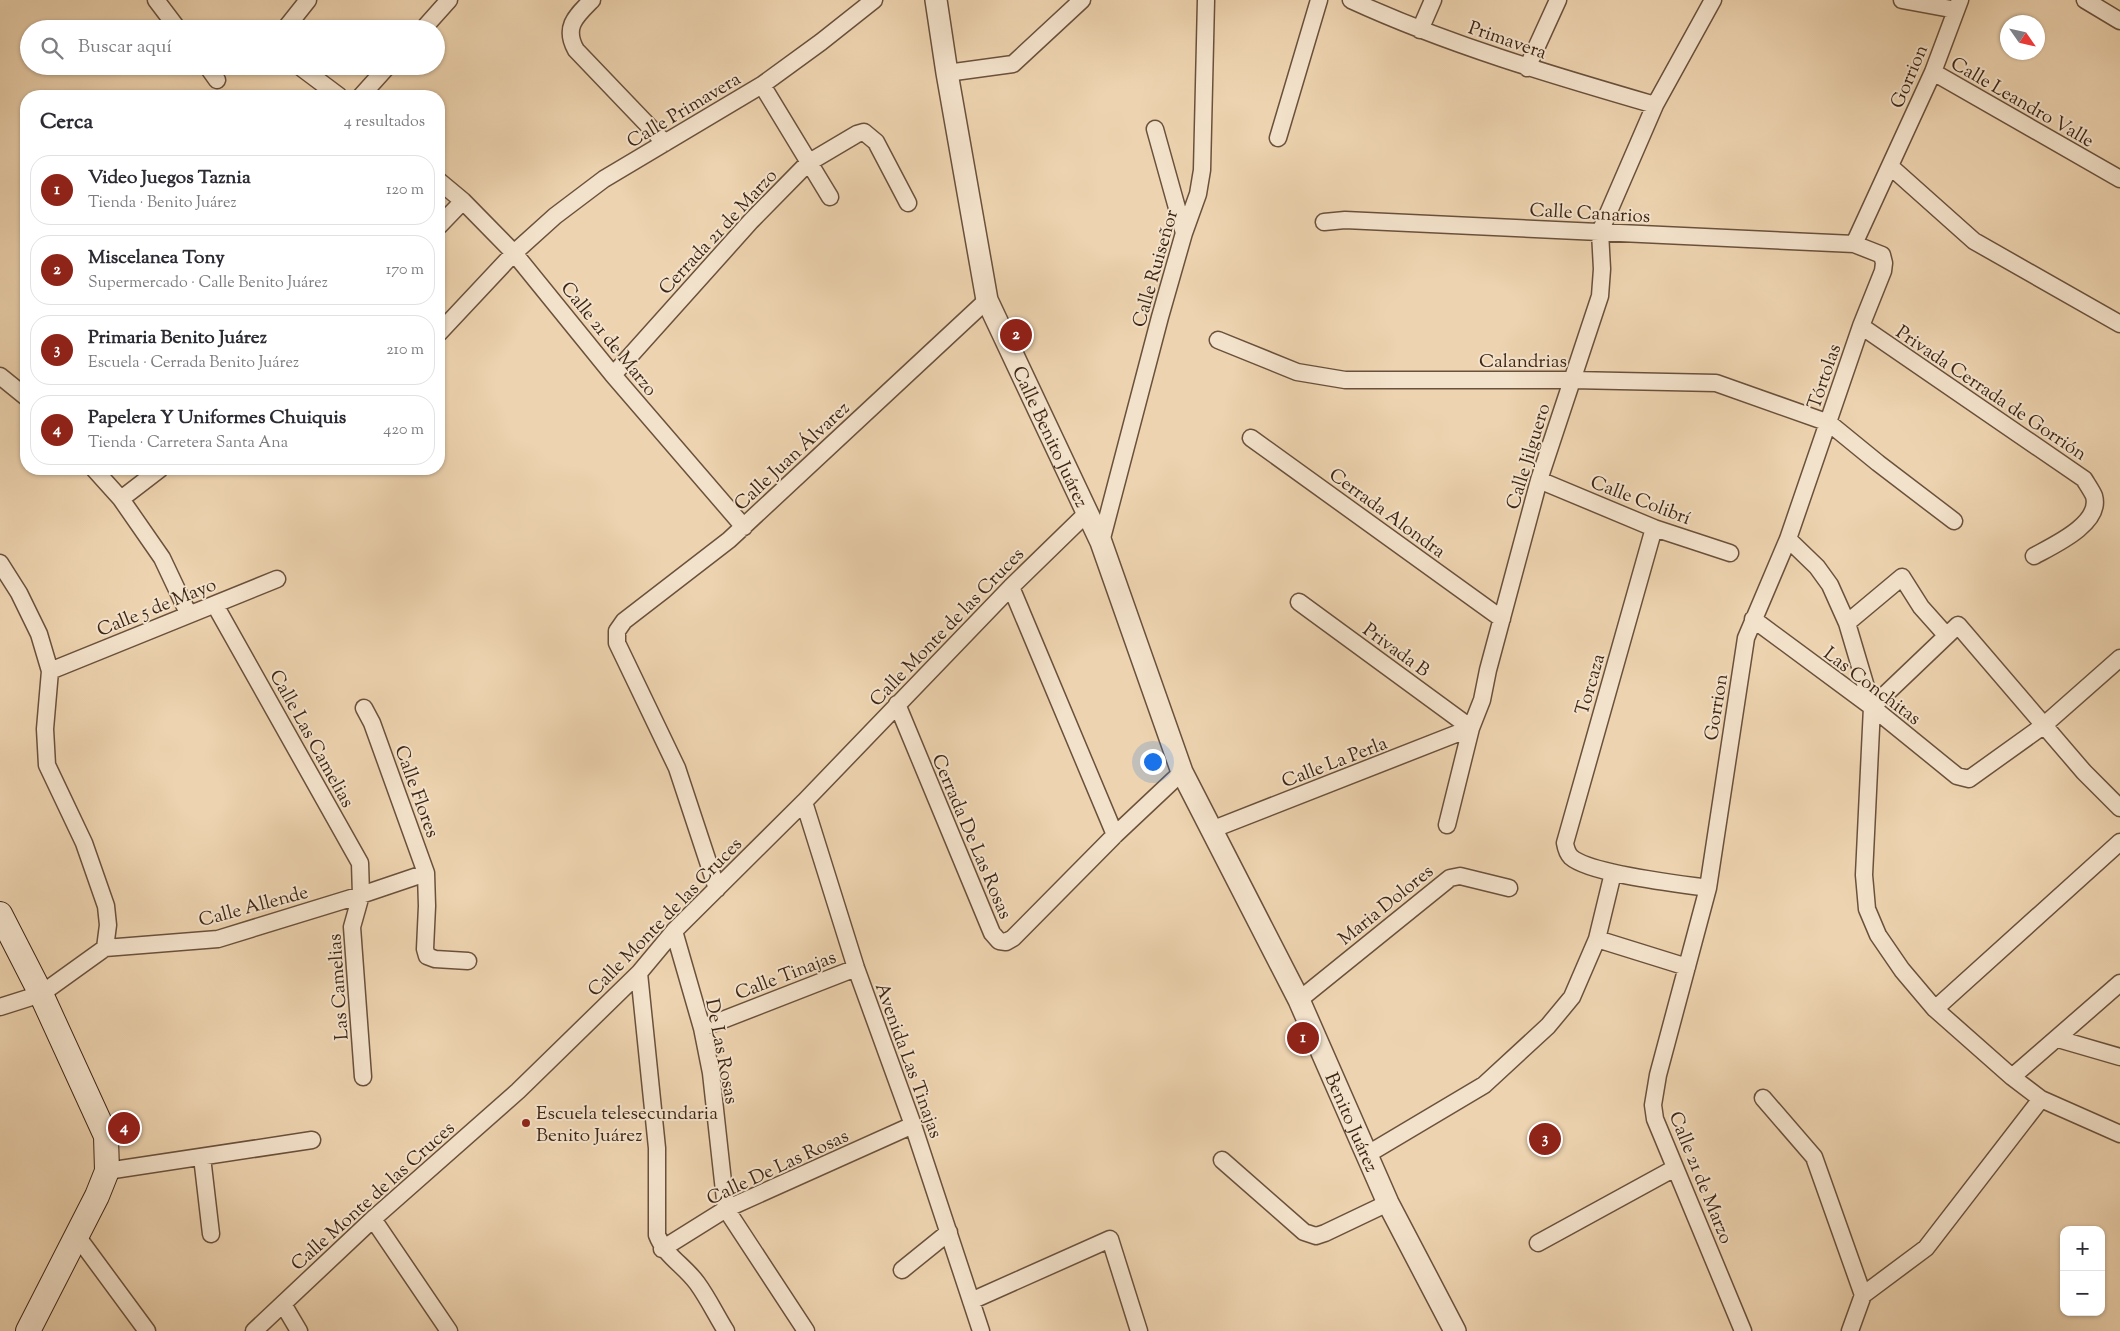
<!DOCTYPE html>
<html lang="es">
<head>
<meta charset="utf-8">
<style>
	:root { --surface:#fff; --page:#f2f2f3; --text:#2b2b33; --muted:#7c7c81; --line:#e1e1e2; --accent:#8f2418 }
	body { margin:0; font-family:"Sorts Mill Goudy",serif; background:var(--page); color:var(--text) }
	.controls { position:absolute; right:15px; bottom:15px; display:grid; overflow:hidden; border-radius:10px; box-shadow:0 1px 4px #0004 }
	.controls button { width:45px; height:45px; display:grid; place-items:center; padding:0; border:0; border-bottom:1px solid var(--line); background:var(--surface); color:var(--text); font:25px sans-serif }
	.compass { position:absolute; left:2000px; top:15px; width:45px; height:45px; border-radius:50%; background:var(--surface); box-shadow:0 1px 4px #0004; rotate:124deg }
	.you { position:absolute; left:1152px; top:761px; width:18px; height:18px; margin:-12px; border:4px solid #fff; border-radius:50%; background:#1a73e8; box-shadow:0 0 0 8px #1a73e833 }
	.badge { display:grid; place-items:center; width:32px; height:32px; border-radius:50%; background:var(--accent); color:#fff; font-size:16px; font-weight:700 }
	.pin { position:absolute; translate:-50% -50%; border:2px solid #fff; box-shadow:0 1px 5px #0006 }
	.list { margin:0; padding:0; list-style:none }
	h2 { display:flex; justify-content:space-between; align-items:center; height:65px; margin:0; padding:0 20px; font-size:21px }
	h2 small { font-size:16px; font-weight:400; color:var(--muted) }
	.list li { display:grid; grid-template-columns:32px 1fr auto; gap:15px; align-items:center; box-sizing:border-box; height:70px; margin:0 10px 10px; padding:0 10px; border:1px solid var(--line); border-radius:20px }
	.list b { display:block; font-size:19px; white-space:nowrap }
	.list p { margin:0; font-size:16px; white-space:nowrap; color:var(--muted) }
	.list em { font-size:16px; font-style:normal; color:var(--muted) }
	.icon { flex:none; width:28px; height:28px; fill:none; stroke:currentColor; stroke-width:2; stroke-linecap:round; stroke-linejoin:round }
	.map { position:relative; flex:none; width:2120px; height:1331px; overflow:hidden }
	.search { position:absolute; background:var(--surface); box-shadow:0 1px 4px #0004; left:20px; top:20px; width:425px; height:55px; display:flex; align-items:center; gap:12px; box-sizing:border-box; padding:0 18px; border-radius:28px; color:var(--muted); font-size:19px }
	.panel { position:absolute; background:var(--surface); box-shadow:0 1px 4px #0004; left:20px; top:90px; width:425px; height:385px; border-radius:20px }
	.map>svg:first-child { display:block }
	.lines { fill:none; stroke-linecap:round; stroke-linejoin:round }
	.minor-casing { stroke:#6a513c; stroke-width:19 }
	.tertiary-casing { stroke:#6a513c; stroke-width:24 }
	.secondary-casing { stroke:#3e2616; stroke-width:26 }
	.minor { stroke:#f3e2cb; stroke-width:16 }
	.tertiary { stroke:#f3e2cb; stroke-width:21 }
	.secondary { stroke:#f3e2cb; stroke-width:24 }
	.poi-dot { fill:#8f2418; stroke:#f3e2cb; stroke-width:2 }
	.labels { text-anchor:middle; stroke-width:4; stroke-linejoin:round; paint-order:stroke }
	.street-label { font-size:19px; fill:#3e2616; stroke:#f3e2cb }
	.poi-label { font-size:19px; fill:#3e2616; stroke:#f3e2cb; text-anchor:start }
</style>
</head>
<body>
<div class="map">
<svg width="2120" height="1331" viewBox="0 0 2120 1331">
	<rect width="100%" height="100%" fill="#edd3af"/>
	<filter id="stains"><feTurbulence type="fractalNoise" baseFrequency=".004" numOctaves="4"/><feColorMatrix values="0 0 0 0 .2 0 0 0 0 .09 0 0 0 0 .02 0 0 0 .5 -.17"/></filter>
	<radialGradient id="worn" r=".72"><stop offset=".6" stop-color="#630" stop-opacity="0"/><stop offset="1" stop-color="#630" stop-opacity=".3"/></radialGradient>
	<g class="lines">
		<defs>
			<path id="minor" d="M 156,0 L 178,29
				M 592,0 C 576,16 563,27 576,50 L 665,143
				M 1351,0 C 1449,45 1552,75 1655,105
				M 1902,0 L 1956,10
				M 2085,0 L 2120,21
				M 285,29 L 308,0
				M 423,29 L 449,0
				M 1420,30 L 1433,0
				M 207,66 L 217,80
				M 299,66 L 339,96
				M 1527,68 L 1558,0
				M 1933,72 L 2120,179
				M 947,73 L 1013,64 L 1082,0
				M 762,85 L 830,197
				M 361,96 L 388,66
				M 1155,129 L 1184,233
				M 1278,138 L 1319,0
				M 1891,167 L 1974,241 L 2120,324
				M 439,181 L 463,201 L 514,253 L 613,375 L 744,527
				M 1324,222 L 1345,220 L 1854,244 L 1882,255 L 1884,263 L 1883,271 L 1861,326 L 1788,539 L 1746,638 L 1708,888 L 1658,1075 L 1653,1105 L 1655,1119 L 1743,1331
				M 439,226 L 463,201
				M 1854,244 L 1933,72 L 1960,0
				M 1861,326 L 2084,479 C 2087,484 2092,491 2094,496 C 2102,524 2052,546 2034,556
				M 439,333 L 514,253 L 555,216 L 604,179 L 762,85 L 821,42 L 874,0
				M 1218,340 L 1297,372 L 1345,380 L 1572,380 L 1716,383 L 1829,423 L 1878,463 L 1954,521
				M 613,375 L 751,221 L 808,163 L 857,134 L 864,132 L 876,142 L 908,203
				M 0,376 L 26,397
				M 1251,438 L 1502,619
				M 94,469 L 121,499 L 162,558 L 188,613
				M 1539,480 L 1654,528 L 1730,553
				M 121,499 L 160,469
				M 1654,528 L 1565,843 C 1566,849 1567,853 1571,857 C 1590,874 1680,884 1708,888
				M 1788,539 L 1817,567 L 1830,585 L 1847,623 L 1872,707 L 1864,875 L 1867,909 L 1878,935 L 1902,970 L 1935,1009 L 2012,1077 L 2041,1099 L 2120,1134
				M 1101,542 L 1160,317 L 1184,233 L 1198,194 L 1202,170 L 1206,0
				M 0,563 L 19,593 L 39,634 L 50,671 L 45,729 L 47,765 L 84,843 L 106,906 L 108,925 L 105,948
				M 1011,587 L 1115,835
				M 215,605 L 360,863 L 361,895 L 352,927 L 363,1077
				M 1753,619 L 1872,707 L 1957,776 L 1969,779 L 2043,726 L 2120,658
				M 1847,623 L 1902,577 L 1921,607 L 1946,635
				M 50,671 L 277,579
				M 897,704 L 992,933 L 999,941 L 1006,942 L 1013,938 L 1115,835 L 1182,772
				M 1872,707 L 1958,625 L 2084,772 L 2120,808
				M 364,708 L 372,723 L 426,873 L 427,906 L 425,949 L 427,956 L 435,959 L 468,961
				M 804,802 L 856,968 L 913,1125 L 981,1331
				M 1447,825 L 1471,728 L 1482,700 L 1488,670 L 1539,480 L 1600,296 L 1602,269 L 1600,232 L 1655,105 L 1713,0
				M 1211,830 L 1471,728 L 1299,602
				M 717,889 L 677,768 L 617,643 L 617,631 L 624,621 L 729,540 L 987,300
				M 674,931 L 702,1028 L 711,1073 L 726,1209 L 806,1331
				M 1597,939 L 1687,967
				M 639,973 L 657,1148 L 657,1235 C 665,1256 684,1265 697,1283 C 708,1298 716,1315 726,1331
				M 1299,1000 L 1450,878 L 1460,876 L 1509,888
				M 0,1007 L 41,994 L 105,948 L 218,939 L 361,895 L 426,873
				M 1935,1009 L 2120,842
				M 702,1028 L 856,968
				M 2058,1039 L 2120,1057
				M 2012,1077 L 2120,983
				M 1763,1098 L 1814,1157 L 1863,1295
				M 1368,1154 L 1484,1085 L 1548,1026 L 1572,997 L 1597,939 L 1613,873
				M 202,1157 L 211,1234
				M 1222,1160 L 1304,1232 L 1316,1236 L 1325,1233 L 1388,1203
				M 107,1171 L 312,1140
				M 373,1219 L 449,1331
				M 77,1236 L 147,1331
				M 1538,1243 L 1675,1168
				M 662,1249 L 726,1209 L 913,1125
				M 902,1270 L 949,1232
				M 971,1301 L 1110,1239 L 1139,1331
				M 283,1304 L 299,1331
				M 254,1331 L 373,1219 L 518,1091 L 639,973 L 674,931 L 804,802 L 1011,587 L 1087,513
				M 1850,1331 L 1863,1295 L 1926,1248 L 2041,1099"/>
			<g id="tertiary">
				<path id="s1" d="M 936,0 L 947,73 L 987,300 L 1101,542 L 1182,772 L 1299,1000 L 1388,1203 L 1455,1331"/>
			</g>
			<path id="secondary" d="M 0,914 L 41,994 L 106,1136 L 107,1171 L 97,1196 L 28,1331"/>
		</defs>
		<use href="#minor" class="minor-casing"/>
		<use href="#tertiary" class="tertiary-casing"/>
		<use href="#secondary" class="secondary-casing"/>
		<use href="#minor" class="minor"/>
		<use href="#tertiary" class="tertiary"/>
		<use href="#secondary" class="secondary"/>
	</g>
	<circle class="poi-dot" cx="526" cy="1123" r="5"/>
	<g class="labels">
		<g class="street-label">
			<text transform="translate(1508 39) rotate(19)" y="7">Primavera</text>
			<text transform="translate(1908 76) rotate(-67)" y="7">Gorrion</text>
			<text transform="translate(2023 101) rotate(30)" y="7">Calle Leandro Valle</text>
			<text transform="translate(683 109) rotate(-31)" y="7">Calle Primavera</text>
			<text transform="translate(1590 212) rotate(3)" y="7">Calle Canarios</text>
			<text transform="translate(717 231) rotate(-47)" y="7">Cerrada 21 de Marzo</text>
			<text transform="translate(1154 268) rotate(-74)" y="7">Calle Ruiseñor</text>
			<text transform="translate(610 338) rotate(51)" y="7">Calle 21 de Marzo</text>
			<text x="1523" y="367">Calandrias</text>
			<text transform="translate(1823 376) rotate(-71)" y="7">Tórtolas</text>
			<text transform="translate(1992 392) rotate(34)" y="7">Privada Cerrada de Gorrión</text>
			<text dy="7" stroke="none"><textPath href="#s1" startOffset="455">Calle Benito Juárez</textPath></text>
			<text transform="translate(791 455) rotate(-43)" y="7">Calle Juan Álvarez</text>
			<text transform="translate(1527 456) rotate(-73)" y="7">Calle Jilguero</text>
			<text transform="translate(1641 499) rotate(21)" y="7">Calle Colibrí</text>
			<text transform="translate(1388 512) rotate(36)" y="7">Cerrada Alondra</text>
			<text transform="translate(156 606) rotate(-22)" y="7">Calle 5 de Mayo</text>
			<text transform="translate(946 626) rotate(-46)" y="7">Calle Monte de las Cruces</text>
			<text transform="translate(1397 649) rotate(36)" y="7">Privada B</text>
			<text transform="translate(1589 684) rotate(-74)" y="7">Torcaza</text>
			<text transform="translate(1873 685) rotate(37)" y="7">Las Conchitas</text>
			<text transform="translate(1715 707) rotate(-81)" y="7">Gorrion</text>
			<text transform="translate(313 738) rotate(61)" y="7">Calle Las Camelias</text>
			<text transform="translate(1334 761) rotate(-21)" y="7">Calle La Perla</text>
			<text transform="translate(418 791) rotate(70)" y="7">Calle Flores</text>
			<text transform="translate(973 836) rotate(67)" y="7">Cerrada De Las Rosas</text>
			<text transform="translate(1385 904) rotate(-39)" y="7">Maria Dolores</text>
			<text transform="translate(253 905) rotate(-15)" y="7">Calle Allende</text>
			<text transform="translate(664 916) rotate(-46)" y="7">Calle Monte de las Cruces</text>
			<text transform="translate(785 974) rotate(-21)" y="7">Calle Tinajas</text>
			<text transform="translate(337 987) rotate(-94)" y="7">Las Camelias</text>
			<text transform="translate(723 1051) rotate(79)" y="7">De Las Rosas</text>
			<text transform="translate(910 1060) rotate(70)" y="7">Avenida Las Tinajas</text>
			<text dy="7" stroke="none"><textPath href="#s1" startOffset="1205">Benito Juárez</textPath></text>
			<text transform="translate(777 1166) rotate(-25)" y="7">Calle De Las Rosas</text>
			<text transform="translate(1702 1177) rotate(68)" y="7">Calle 21 de Marzo</text>
			<text transform="translate(372 1195) rotate(-42)" y="7">Calle Monte de las Cruces</text>
		</g>
		<g class="poi-label">
			<text x="536" y="1119">Escuela telesecundaria<tspan x="536" dy="22">Benito Juárez</tspan></text>
		</g>
	</g>
	<rect width="100%" height="100%" filter="url(#stains)"/>
	<rect width="100%" height="100%" fill="url(#worn)"/>
</svg>
<div class="controls">
<button>+</button>
<button>−</button>
</div>
<svg class="compass" viewBox="-18 -18 36 36"><path d="M0-13l5 13h-10z" fill="#e53935"/><path d="M0 13l5-13h-10z" fill="#7c7c81"/></svg>
<div class="you"></div>
<div class="pin badge" style="left:1303px;top:1038px">1</div>
<div class="pin badge" style="left:1016px;top:335px">2</div>
<div class="pin badge" style="left:1545px;top:1139px">3</div>
<div class="pin badge" style="left:124px;top:1128px">4</div>
<div class="search"><svg class="icon" aria-label="search" viewBox="0 0 24 24"><circle cx="10" cy="10" r="6"/><path d="M15 15l6 6"/></svg>Buscar aquí</div>
<section class="panel">
<h2>Cerca<small>4 resultados</small></h2>
<ul class="list">
<li><span class="badge">1</span><div><b>Video Juegos Taznia</b><p>Tienda · Benito Juárez</p></div><em>120 m</em></li>
<li><span class="badge">2</span><div><b>Miscelanea Tony</b><p>Supermercado · Calle Benito Juárez</p></div><em>170 m</em></li>
<li><span class="badge">3</span><div><b>Primaria Benito Juárez</b><p>Escuela · Cerrada Benito Juárez</p></div><em>210 m</em></li>
<li><span class="badge">4</span><div><b>Papelera Y Uniformes Chuiquis</b><p>Tienda · Carretera Santa Ana</p></div><em>420 m</em></li>
</ul>
</section>
</div>
</body>
</html>
